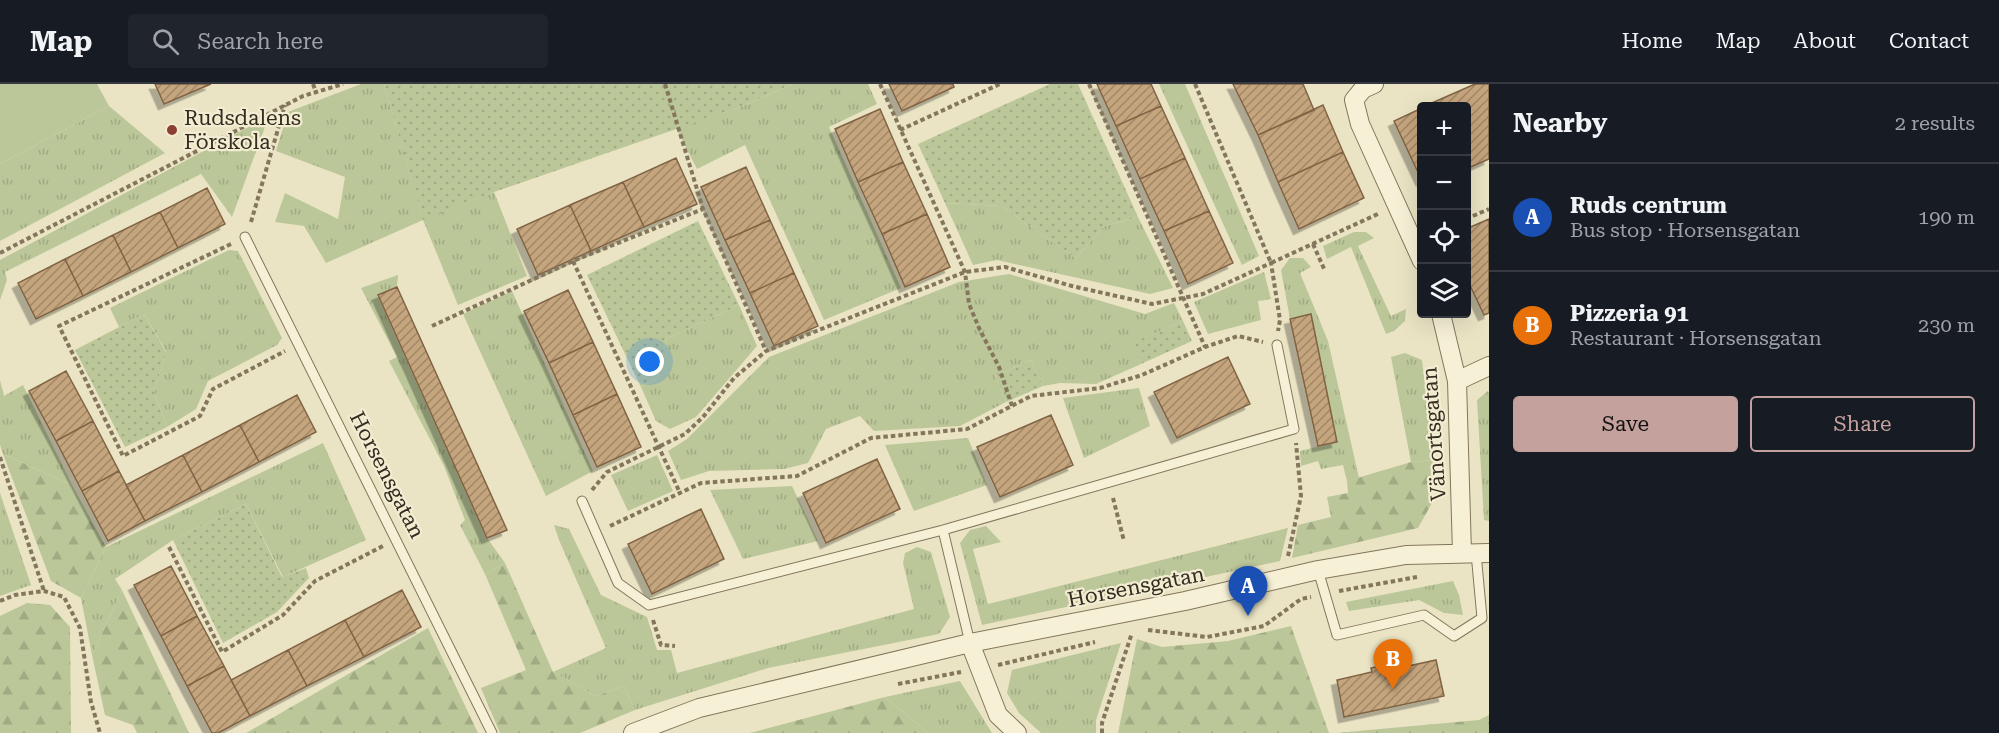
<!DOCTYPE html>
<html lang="en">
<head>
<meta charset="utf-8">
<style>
	:root { --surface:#171b24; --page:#20242c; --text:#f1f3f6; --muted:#9ea1a6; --line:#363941; --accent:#c4a19d }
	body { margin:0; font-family:"Roboto Serif",serif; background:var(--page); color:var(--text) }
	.controls { position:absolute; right:18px; top:18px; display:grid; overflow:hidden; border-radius:6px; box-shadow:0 6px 24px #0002 }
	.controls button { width:54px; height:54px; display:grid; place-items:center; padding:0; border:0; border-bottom:2px solid var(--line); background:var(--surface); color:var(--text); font:30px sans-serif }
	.you { position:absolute; left:650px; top:278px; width:21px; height:21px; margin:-15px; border:4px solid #fff; border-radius:50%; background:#1a73e8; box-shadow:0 0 0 9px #1a73e833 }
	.badge { display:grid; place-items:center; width:39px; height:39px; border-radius:50%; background:var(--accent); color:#fff; font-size:20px; font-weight:700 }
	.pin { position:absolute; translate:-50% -50px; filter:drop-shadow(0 2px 3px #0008) }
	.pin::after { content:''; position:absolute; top:32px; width:21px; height:18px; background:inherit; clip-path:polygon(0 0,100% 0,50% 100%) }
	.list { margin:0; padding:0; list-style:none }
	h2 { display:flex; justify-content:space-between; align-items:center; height:78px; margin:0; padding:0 24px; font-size:26px }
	h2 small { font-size:20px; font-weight:400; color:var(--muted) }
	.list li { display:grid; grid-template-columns:39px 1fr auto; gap:18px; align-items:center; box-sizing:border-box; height:108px; padding:0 24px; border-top:2px solid var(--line) }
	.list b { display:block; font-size:22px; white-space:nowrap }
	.list p { margin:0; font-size:20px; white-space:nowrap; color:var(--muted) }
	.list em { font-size:20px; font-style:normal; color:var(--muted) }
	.actions { display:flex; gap:12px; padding:18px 24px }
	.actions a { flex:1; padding:14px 0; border:2px solid var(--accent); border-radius:6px; text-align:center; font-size:21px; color:var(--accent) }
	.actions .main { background:var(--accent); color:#111 }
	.icon { flex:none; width:33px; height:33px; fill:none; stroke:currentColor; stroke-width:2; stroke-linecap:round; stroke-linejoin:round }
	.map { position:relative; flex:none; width:1489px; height:649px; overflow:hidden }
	header { display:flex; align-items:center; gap:36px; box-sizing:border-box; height:84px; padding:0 30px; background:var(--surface); border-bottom:2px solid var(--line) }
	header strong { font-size:28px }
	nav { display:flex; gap:33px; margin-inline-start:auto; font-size:21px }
	.search { width:420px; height:54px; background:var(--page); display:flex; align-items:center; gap:15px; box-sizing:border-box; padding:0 21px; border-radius:6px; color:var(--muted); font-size:22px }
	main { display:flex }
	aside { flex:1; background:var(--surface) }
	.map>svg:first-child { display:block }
	.grass { fill:url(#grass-tufts) }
	.forest { fill:url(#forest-firs) }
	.park { fill:url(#park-dots) }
	.pitch { fill:#bbc799 }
	.building { fill:url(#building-hatch); stroke:#806444; stroke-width:1.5; filter:url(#shadow) }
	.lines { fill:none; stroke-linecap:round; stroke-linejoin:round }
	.lane-casing { stroke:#83765c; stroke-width:11 }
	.street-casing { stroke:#83765c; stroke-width:20 }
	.path { stroke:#83765c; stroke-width:4; stroke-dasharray:4.5 3; stroke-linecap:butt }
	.lane { stroke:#f6f1d6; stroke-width:9 }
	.street { stroke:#f6f1d6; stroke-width:18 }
	.poi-dot { fill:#8d3d31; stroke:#f2edd2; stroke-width:2 }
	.labels { text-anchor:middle; stroke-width:4.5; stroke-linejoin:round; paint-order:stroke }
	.poi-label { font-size:21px; fill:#342c1f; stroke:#f2edd2; text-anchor:start }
	.street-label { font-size:21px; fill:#342c1f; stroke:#f2edd2 }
</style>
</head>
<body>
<header>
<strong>Map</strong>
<div class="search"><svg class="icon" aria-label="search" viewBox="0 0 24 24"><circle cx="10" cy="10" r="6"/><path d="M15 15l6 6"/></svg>Search here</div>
<nav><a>Home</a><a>Map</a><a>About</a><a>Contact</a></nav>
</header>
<main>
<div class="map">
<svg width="1489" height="649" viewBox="0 0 1489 649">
	<defs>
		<pattern id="grass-tufts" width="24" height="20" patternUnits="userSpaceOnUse" patternTransform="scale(1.5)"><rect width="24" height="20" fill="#bbc799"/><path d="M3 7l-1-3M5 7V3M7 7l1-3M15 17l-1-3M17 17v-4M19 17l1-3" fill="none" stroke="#a1ab83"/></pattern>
		<pattern id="forest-firs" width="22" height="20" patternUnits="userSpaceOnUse" patternTransform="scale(1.5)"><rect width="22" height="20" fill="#bbc799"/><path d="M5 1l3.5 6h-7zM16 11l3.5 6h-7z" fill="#a1ab83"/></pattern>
		<pattern id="park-dots" width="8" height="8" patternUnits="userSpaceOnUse" patternTransform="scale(1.5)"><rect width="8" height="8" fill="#bbc799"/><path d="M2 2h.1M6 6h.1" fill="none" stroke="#a1ab83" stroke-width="1.8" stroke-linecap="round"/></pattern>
		<pattern id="building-hatch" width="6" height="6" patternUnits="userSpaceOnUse" patternTransform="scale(1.5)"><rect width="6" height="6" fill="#c5a57d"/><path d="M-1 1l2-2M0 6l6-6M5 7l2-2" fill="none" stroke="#a18766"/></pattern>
		<filter id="shadow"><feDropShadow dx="-5.5" dy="5.5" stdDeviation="0" flood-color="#0004"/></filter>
	</defs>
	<rect width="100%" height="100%" fill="#eae4c4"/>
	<path class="grass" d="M 361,0 L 384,0 L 423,135 L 494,108 L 527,192 L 458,221 L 423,136 L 326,179 L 304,142 L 275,138 L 285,109 L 338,135 L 345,93 L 276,67 L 288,28 Z
		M 793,0 L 868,0 L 877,20 L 829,43 L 901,204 L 824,236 L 745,61 L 697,85 L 676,44 L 740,23 Z
		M 1159,0 L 1185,0 L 1259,172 L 1242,181 Z
		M 109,22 L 165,69 L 0,157 L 0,80 Z
		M 269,32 L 232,133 L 201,90 L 5,188 L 7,196 L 0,216 L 0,176 Z
		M 945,119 L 1001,122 L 1076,174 L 1104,142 L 1138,133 L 1173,204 L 1150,210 L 997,176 L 973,181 Z
		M 1354,148 L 1366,148 L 1374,154 L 1358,162 L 1391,232 L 1406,225 L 1405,237 L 1394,247 L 1386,250 L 1351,163 L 1327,175 L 1323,162 Z
		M 229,166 L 238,167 L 282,254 L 277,261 L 208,297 L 196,325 L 167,343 L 154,308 L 166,267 L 144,230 L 119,243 L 110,224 Z
		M 1290,174 L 1303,174 L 1311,183 L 1300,189 L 1328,257 L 1359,394 L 1347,397 L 1343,381 L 1321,385 L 1318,377 L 1301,382 L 1300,367 L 1336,358 L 1310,231 L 1290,235 L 1281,186 Z
		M 1264,188 L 1271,215 L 1258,217 L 1261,236 L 1208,250 L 1194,218 Z
		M 1009,190 L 1145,230 L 1174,219 L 1183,237 L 1133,259 L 1141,280 L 1096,300 L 1060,299 L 1043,302 L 1031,276 L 995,292 L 1006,318 L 960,342 L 874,347 L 860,332 L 826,345 L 808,379 L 784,385 L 709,387 L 681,396 L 668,367 L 687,355 L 769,273 L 959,198 Z
		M 398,191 L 397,203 L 378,211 L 487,454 L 505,479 L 485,490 L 460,441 L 465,436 L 444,382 L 389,277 L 397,273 L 361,204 Z
		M 512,207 L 593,387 L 546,412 L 463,230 Z
		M 739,221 L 757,262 L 696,333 L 670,345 L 656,337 L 641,303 L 658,294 L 666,255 Z
		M 1405,269 L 1422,276 L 1434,376 L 1411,378 L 1391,273 Z
		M 0,296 L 4,312 L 23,301 L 72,401 L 3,370 L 0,361 Z
		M 1139,304 L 1150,342 L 1084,374 L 1063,314 Z
		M 1488,307 L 1489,309 L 1489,437 L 1484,436 L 1477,316 Z
		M 968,354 L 987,401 L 914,427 L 885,361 Z
		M 323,359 L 366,456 L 283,493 L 246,420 L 173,456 L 115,495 L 122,506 L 92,571 L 81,514 L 106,463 Z
		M 657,371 L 673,407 L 628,427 L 611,391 Z
		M 792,402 L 818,457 L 743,475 L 710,406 Z
		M 0,409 L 31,501 L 0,512 Z
		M 554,441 L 569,445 L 601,511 L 647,533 L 657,566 L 671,566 L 677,589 L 914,525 L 903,479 L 905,469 L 917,463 L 931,468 L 950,533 L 939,550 L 768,584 L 635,626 L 624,602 L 596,612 L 553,588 L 606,564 L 559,456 Z
		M 986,442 L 1001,458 L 973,465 L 988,520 L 1288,444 L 1280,477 L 982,541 L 960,459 L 970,446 Z
		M 1453,497 L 1459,511 L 1463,531 L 1444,529 L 1419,516 L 1349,527 L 1346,518 Z
		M 1121,559 L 1096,636 L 1096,649 L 1041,649 L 1019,629 L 1007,609 L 1012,586 Z
		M 960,597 L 992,649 L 928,649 L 885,613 Z"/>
	<path class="forest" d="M 3,370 L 72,401 L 106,463 L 81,514 L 51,497 Z
		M 1434,376 L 1432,419 L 1418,444 L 1292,474 L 1298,441 L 1331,433 L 1327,413 L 1348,409 L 1347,397 L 1411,378 Z
		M 505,479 L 553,588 L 596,612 L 624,602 L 635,626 L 580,649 L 500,649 L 481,604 L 526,586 L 485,490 Z
		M 122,506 L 189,649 L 137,649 L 133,641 L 105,631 L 92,571 Z
		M 27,519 L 50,521 L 70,543 L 71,649 L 0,649 L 0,532 Z
		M 1291,542 L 1329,649 L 1118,649 L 1137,555 L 1162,563 L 1228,557 Z
		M 428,544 L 478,649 L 246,649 Z
		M 885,613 L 928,649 L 750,649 Z
		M 1489,631 L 1489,649 L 1336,649 L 1479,636 Z"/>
	<path class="park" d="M 384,0 L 793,0 L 740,23 L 494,108 L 423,136 Z
		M 1050,0 L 1078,0 L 1138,133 L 1104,142 L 1076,174 L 1001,122 L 945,119 L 918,60 Z
		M 698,137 L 739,221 L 666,255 L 658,294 L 641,303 L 587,191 Z
		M 144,230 L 166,268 L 154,308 L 167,343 L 125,363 L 75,266 Z
		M 1183,237 L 1192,257 L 1141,280 L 1132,259 Z
		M 1031,276 L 1043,302 L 1006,318 L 995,292 Z
		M 246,420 L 282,493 L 306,484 L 309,494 L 277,528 L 223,559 L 173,456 Z"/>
	<path class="pitch" d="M 0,0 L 97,0 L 109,22 L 0,80 Z"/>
	<path class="building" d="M 155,0 L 211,0 L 164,20 Z
		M 889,0 L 953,0 L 954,3 L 902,27 Z
		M 1097,0 L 1151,0 L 1161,22 L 1116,42 Z
		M 1233,0 L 1303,0 L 1314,26 L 1258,51 Z
		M 1475,0 L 1489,0 L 1489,75 L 1466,85 L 1466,22 L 1425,22 Z
		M 1323,21 L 1343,68 L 1278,98 L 1258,51 Z
		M 1161,22 L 1185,74 L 1140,95 L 1116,42 Z
		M 1422,24 L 1422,97 L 1394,37 Z
		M 880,25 L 903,78 L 858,98 L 835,45 Z
		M 1343,68 L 1364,114 L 1299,145 L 1278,98 Z
		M 676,74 L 697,120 L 644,143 L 623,98 Z
		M 1185,74 L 1209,127 L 1164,147 L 1140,95 Z
		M 903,78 L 927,130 L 882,150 L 858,98 Z
		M 746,83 L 770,136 L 725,156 L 701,103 Z
		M 623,98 L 644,143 L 591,167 L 570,121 Z
		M 207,104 L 225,140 L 178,164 L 160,128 Z
		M 570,121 L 591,167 L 538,191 L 517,145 Z
		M 1209,127 L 1233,179 L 1188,200 L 1164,147 Z
		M 160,128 L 178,164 L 131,188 L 113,151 Z
		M 927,130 L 950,183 L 905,203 L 882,150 Z
		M 1489,135 L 1489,229 L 1484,231 L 1466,193 L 1466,145 Z
		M 770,136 L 794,189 L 750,209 L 725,156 Z
		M 113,151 L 131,188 L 83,212 L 65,175 Z
		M 65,175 L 83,212 L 36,235 L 18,199 Z
		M 794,189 L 818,242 L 774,262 L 750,209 Z
		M 397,203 L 507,446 L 487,454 L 378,211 Z
		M 568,206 L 593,258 L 549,279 L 524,227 Z
		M 1311,230 L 1337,358 L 1318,362 L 1290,235 Z
		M 593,258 L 617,310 L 573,331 L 549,279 Z
		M 1228,273 L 1250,320 L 1177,354 L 1154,308 Z
		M 66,287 L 93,337 L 56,357 L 29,307 Z
		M 617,310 L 641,363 L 597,383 L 573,331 Z
		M 297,311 L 316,348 L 259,378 L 240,341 Z
		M 1051,331 L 1073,381 L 1000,413 L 977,363 Z
		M 93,337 L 119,387 L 82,407 L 56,357 Z
		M 240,341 L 259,378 L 202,408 L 183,371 Z
		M 183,371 L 202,408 L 145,437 L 126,401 Z
		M 877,375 L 900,425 L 826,459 L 803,409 Z
		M 119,387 L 145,437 L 108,457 L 82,407 Z
		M 701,425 L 724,475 L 652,510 L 628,460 Z
		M 171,482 L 197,532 L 161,552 L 134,501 Z
		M 402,506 L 421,543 L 364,573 L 345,536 Z
		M 197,532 L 224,582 L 187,602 L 161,552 Z
		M 345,536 L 364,573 L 307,602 L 288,566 Z
		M 288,566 L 307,602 L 250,632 L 231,596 Z
		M 1436,576 L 1444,612 L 1344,633 L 1337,596 L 1372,588 L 1371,584 L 1398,578 L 1399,584 Z
		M 224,582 L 250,632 L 218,649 L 212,649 L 187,602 Z"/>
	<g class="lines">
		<defs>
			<path id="lane" d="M 245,153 L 492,649
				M 582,417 L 618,499 L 649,521 L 943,446 L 1294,345 L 1277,261
				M 943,446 L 970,559
				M 1318,486 L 1337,551 L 1424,531 L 1454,552 L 1482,534 L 1476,469"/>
			<path id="street" d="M 1374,0 L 1363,5 L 1354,16 L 1360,40 L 1422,177
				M 1441,230 L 1457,297 L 1462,469
				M 1457,297 L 1489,282
				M 970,559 L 998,631 L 1017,649
				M 633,649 L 699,624 L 970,559 L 1185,517 L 1318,486 L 1406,471 L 1489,469"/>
		</defs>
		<use href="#lane" class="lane-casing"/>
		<use href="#street" class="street-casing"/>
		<path class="path" d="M 313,0 L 316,8
			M 665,0 L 703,125 L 766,267
			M 880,0 L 965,188 L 969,220 L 979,244 L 999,283 L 1012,322
			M 1089,0 L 1205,263
			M 1195,0 L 1271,179 L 1380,129
			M 900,46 L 1000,0
			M 1466,135 L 1489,125
			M 251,138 L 285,21
			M 231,160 L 59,242 L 123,372 L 200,332 L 213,305 L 285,267
			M 1313,160 L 1325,187
			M 0,169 L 303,12 L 343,0
			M 573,177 L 680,409
			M 432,242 L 573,177 L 703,125
			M 0,373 L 44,507
			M 592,406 L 607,388 L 685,350 L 703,333 L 734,294 L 766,267 L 965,188 L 1005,183 L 1072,202 L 1152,220 L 1203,210 L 1271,179 L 1280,236 L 1278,247
			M 1113,414 L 1124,457
			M 610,442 L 701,399 L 797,392 L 871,354 L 967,345 L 1031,312 L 1100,304 L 1142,291 L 1205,263 L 1238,252 L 1263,258
			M 169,463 L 222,568 L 283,531 L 315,497 L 383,462
			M 1288,472 L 1301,412 L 1296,359
			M 1339,507 L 1417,493
			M 0,517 L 15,511 L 44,507 L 64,513 L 80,544 L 91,618 L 100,649
			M 653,536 L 661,561 L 675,562
			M 1148,546 L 1207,553 L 1264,542 L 1301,515 L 1311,513
			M 998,581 L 1095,558
			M 898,600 L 961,588
			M 1102,649 L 1102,639 L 1132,549"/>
		<use href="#lane" class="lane"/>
		<use href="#street" class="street"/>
	</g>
	<circle class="poi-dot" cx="172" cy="46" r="6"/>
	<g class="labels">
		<g class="poi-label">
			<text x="184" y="41">Rudsdalens<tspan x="184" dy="24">Förskola</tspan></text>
		</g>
		<g class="street-label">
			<text transform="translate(1434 350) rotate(-94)" y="7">Vänortsgatan</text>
			<text transform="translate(387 391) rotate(63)" y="7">Horsensgatan</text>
			<text transform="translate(1136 503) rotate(-11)" y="7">Horsensgatan</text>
		</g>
	</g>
</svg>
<div class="controls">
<button>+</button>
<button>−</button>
<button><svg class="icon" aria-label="locate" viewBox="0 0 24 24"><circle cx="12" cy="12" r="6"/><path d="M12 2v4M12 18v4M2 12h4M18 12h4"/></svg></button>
<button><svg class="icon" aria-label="layers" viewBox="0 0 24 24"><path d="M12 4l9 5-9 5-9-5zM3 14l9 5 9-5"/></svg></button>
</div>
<div class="you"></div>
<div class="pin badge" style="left:1248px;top:532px;background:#1a4fb4">A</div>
<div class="pin badge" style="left:1393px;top:605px;background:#e8710a">B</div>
</div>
<aside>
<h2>Nearby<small>2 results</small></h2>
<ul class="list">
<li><span class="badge" style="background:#1a4fb4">A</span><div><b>Ruds centrum</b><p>Bus stop · Horsensgatan</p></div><em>190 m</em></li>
<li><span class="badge" style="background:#e8710a">B</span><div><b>Pizzeria 91</b><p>Restaurant · Horsensgatan</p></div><em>230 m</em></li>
</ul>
<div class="actions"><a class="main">Save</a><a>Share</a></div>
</aside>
</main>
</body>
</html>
